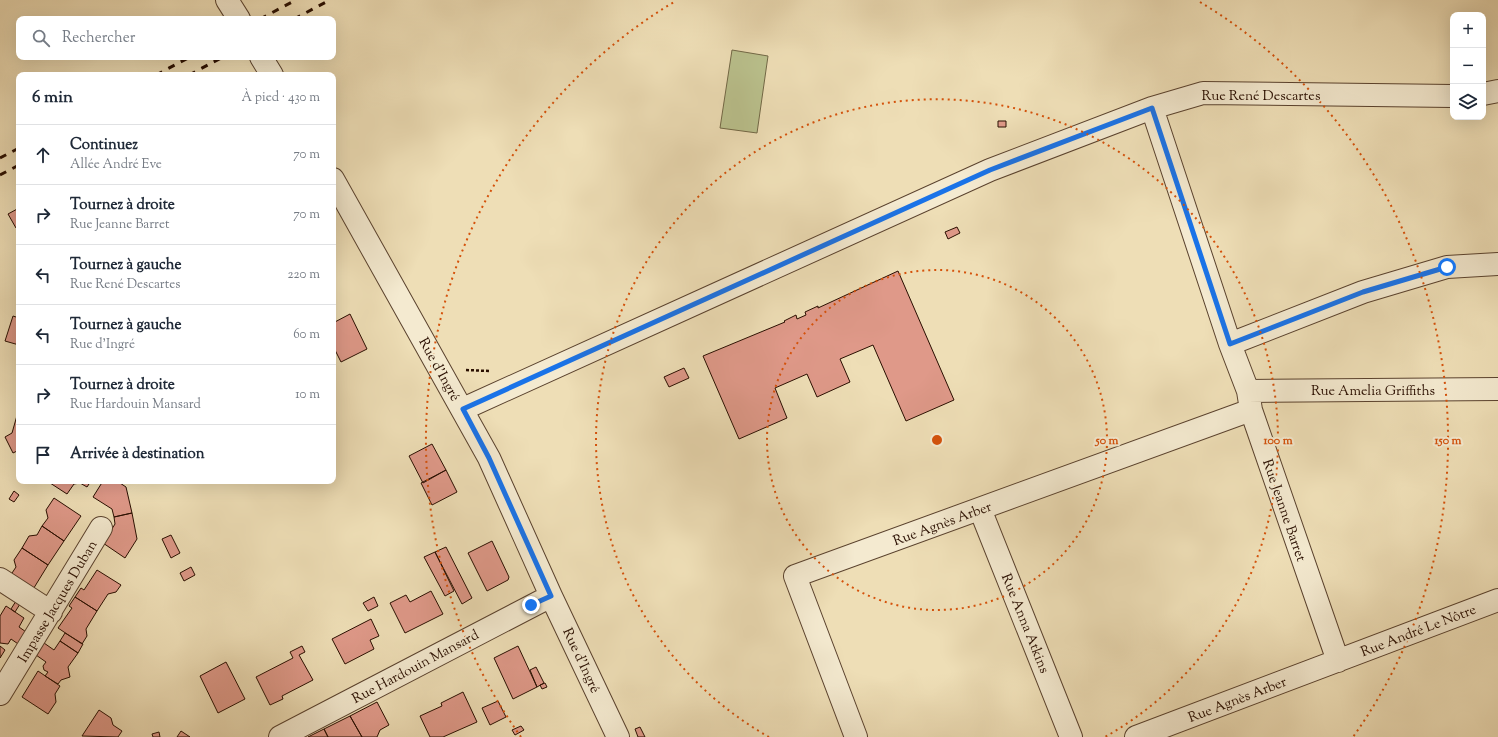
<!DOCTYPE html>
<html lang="fr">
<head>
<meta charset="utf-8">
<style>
	:root { --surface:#fff; --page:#f2f2f3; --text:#1f2937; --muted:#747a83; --line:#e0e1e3 }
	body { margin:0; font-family:"Sorts Mill Goudy",serif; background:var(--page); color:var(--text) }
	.controls { position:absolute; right:12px; top:12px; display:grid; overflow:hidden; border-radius:8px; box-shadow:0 4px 16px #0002 }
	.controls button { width:36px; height:36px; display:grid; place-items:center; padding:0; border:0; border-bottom:1px solid var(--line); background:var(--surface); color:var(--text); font:20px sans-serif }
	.stop { position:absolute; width:12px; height:12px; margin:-9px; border:3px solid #1a73e8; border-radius:50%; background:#fff }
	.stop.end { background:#1a73e8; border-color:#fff; box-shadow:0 1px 4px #0008 }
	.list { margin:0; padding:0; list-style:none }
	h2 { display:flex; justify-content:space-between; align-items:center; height:52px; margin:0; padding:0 16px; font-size:17px }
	h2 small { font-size:13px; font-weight:400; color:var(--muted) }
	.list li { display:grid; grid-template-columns:26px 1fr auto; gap:12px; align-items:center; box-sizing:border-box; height:60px; padding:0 16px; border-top:1px solid var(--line) }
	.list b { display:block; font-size:15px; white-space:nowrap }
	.list p { margin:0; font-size:13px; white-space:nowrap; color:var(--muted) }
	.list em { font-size:13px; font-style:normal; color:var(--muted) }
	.icon { flex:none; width:22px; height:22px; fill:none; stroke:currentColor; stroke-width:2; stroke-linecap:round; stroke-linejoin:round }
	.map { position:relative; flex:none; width:1498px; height:737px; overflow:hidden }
	.search { position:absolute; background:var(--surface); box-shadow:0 4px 16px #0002; left:16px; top:16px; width:320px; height:44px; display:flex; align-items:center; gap:10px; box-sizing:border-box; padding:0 14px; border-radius:8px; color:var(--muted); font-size:15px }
	.panel { position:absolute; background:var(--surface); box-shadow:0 4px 16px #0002; left:16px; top:72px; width:320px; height:412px; border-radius:8px }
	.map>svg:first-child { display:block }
	.green { fill:#bac18d; stroke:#726846 }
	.building { fill:#df9989; stroke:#290e00 }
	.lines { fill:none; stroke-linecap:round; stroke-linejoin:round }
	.minor-casing { stroke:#5a422e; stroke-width:24 }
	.path { stroke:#290e00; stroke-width:2.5; stroke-dasharray:3 2; stroke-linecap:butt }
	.minor { stroke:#f4ead0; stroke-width:22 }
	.rail { stroke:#290e00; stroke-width:3; stroke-dasharray:7 7; stroke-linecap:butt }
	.route { stroke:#1a73e8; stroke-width:5 }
	.ring { fill:none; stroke:#d5520b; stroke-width:2; stroke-dasharray:2 4 }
	.labels { text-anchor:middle; stroke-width:4; stroke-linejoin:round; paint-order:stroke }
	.street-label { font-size:14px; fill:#290e00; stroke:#f4ead0 }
	.centre { fill:#d5520b; stroke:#f4ead0; stroke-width:2 }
	.ring-label { font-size:12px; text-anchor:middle; font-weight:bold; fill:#d5520b; stroke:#f4ead0; stroke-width:4; stroke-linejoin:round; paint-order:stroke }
</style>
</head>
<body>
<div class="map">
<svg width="1498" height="737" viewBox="0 0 1498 737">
	<rect width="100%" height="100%" fill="#eedeb6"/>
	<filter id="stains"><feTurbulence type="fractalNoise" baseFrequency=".005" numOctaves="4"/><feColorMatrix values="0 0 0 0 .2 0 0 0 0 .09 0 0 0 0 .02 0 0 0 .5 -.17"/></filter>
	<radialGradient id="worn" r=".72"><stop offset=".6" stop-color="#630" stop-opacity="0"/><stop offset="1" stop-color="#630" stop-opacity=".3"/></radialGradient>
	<path class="green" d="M 732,50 L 768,56 L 757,133 L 720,128 Z"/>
	<path class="building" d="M 998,121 L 1006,121 L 1006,127 L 998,127 Z
		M 19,208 L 19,227 L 16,228 L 8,214 Z
		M 957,227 L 960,233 L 948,239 L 945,232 Z
		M 898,271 L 954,400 L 906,421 L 873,345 L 840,359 L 850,382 L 817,397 L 807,374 L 775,388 L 787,418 L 739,439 L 703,356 L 785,322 L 784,321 L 796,315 L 797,319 L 806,315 L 805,312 L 818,306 L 818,308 Z
		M 350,314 L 367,349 L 341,362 L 333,346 L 333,323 Z
		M 13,316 L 19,318 L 19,345 L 5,341 Z
		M 684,368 L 689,378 L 669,387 L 664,377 Z
		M 18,412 L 19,450 L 13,453 L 5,437 L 12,433 Z
		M 432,444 L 446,470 L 423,483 L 409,456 Z
		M 446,470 L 457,492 L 432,505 L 421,483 Z
		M 47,481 L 91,481 L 87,487 L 80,483 L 74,484 L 67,494 Z
		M 103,481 L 117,481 L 126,487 L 132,513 L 114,517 L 112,509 L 93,497 Z
		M 14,491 L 19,495 L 14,502 L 9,499 Z
		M 54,498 L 81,516 L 64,541 L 42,526 L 48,518 L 46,510 Z
		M 132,513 L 137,539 L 125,558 L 103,543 L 115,524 L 114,517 Z
		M 42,526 L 64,541 L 48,565 L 22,548 L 29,536 L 37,535 Z
		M 171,535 L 180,553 L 171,558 L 162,539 Z
		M 492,541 L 509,577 L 508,580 L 487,591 L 468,553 Z
		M 446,547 L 472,598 L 462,604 L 435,552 Z
		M 22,548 L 48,565 L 32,591 L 10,576 L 16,567 L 14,560 Z
		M 435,552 L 454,591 L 445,596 L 424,557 Z
		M 191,567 L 195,575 L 184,581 L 180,573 Z
		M 97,570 L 121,585 L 116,592 L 108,594 L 97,611 L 75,597 L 81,588 L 84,590 Z
		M 431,591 L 443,614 L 405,633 L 390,603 L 406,595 L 410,602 Z
		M 75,597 L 97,611 L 86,629 L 87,636 L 82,644 L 58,628 L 72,608 L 69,606 Z
		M 374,597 L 378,606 L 368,611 L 363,603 Z
		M 16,601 L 20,604 L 15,612 L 11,609 Z
		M 6,606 L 24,618 L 19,627 L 29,634 L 21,646 L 11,639 L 8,644 L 0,643 L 0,616 Z
		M 371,619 L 379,636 L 370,640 L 374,649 L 345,664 L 332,639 Z
		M 65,633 L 83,644 L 78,653 L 60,641 Z
		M 60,641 L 78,653 L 68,667 L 70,677 L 61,680 L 58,684 L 45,676 L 48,672 L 44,670 L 43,666 L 46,662 L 36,655 L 44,643 L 54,650 Z
		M 0,646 L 5,650 L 0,658 Z
		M 302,646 L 305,652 L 299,655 L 313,680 L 282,696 L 283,699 L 270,705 L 256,677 L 293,658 L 290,652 Z
		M 518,646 L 537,687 L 513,699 L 494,658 Z
		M 226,662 L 245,699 L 218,713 L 200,676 Z
		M 536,667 L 544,683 L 537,687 L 530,670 Z
		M 38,671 L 60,686 L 55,694 L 56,702 L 48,714 L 22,697 Z
		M 545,683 L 547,687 L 542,689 L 540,685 Z
		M 463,692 L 477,722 L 443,737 L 430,737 L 420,716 L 442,706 L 441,703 Z
		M 498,701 L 506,717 L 490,725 L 482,708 Z
		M 377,702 L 389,725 L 380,730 L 377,737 L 362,737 L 350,716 Z
		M 99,710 L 111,718 L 113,725 L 122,731 L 118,737 L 82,736 Z
		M 350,716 L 362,737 L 328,737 L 324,729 Z
		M 521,726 L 524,730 L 515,735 L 512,730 Z
		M 640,727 L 645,737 L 638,737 L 635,729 Z
		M 324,729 L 328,737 L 308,737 Z
		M 181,731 L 190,737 L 177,737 Z
		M 159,732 L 160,737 L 153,737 L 152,734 Z"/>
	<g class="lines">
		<defs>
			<path id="minor" d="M 227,0 L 239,19
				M 261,57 L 272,75
				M 1483,94 L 1498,91
				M 1152,108 L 1230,344 L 1248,391 L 1251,410 L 1338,661
				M 333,179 L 489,458 L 551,596 L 618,737
				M 1230,344 L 1363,292 L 1447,267 L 1498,264
				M 1248,391 L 1498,389
				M 463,409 L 990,170 L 1152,108 L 1203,93 L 1453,96
				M 980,509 L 1071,737
				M 0,579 L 51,612
				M 0,694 L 101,528
				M 280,737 L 551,596
				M 856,737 L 795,576 L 1251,410
				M 1136,737 L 1498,600"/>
		</defs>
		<use href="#minor" class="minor-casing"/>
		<path class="path" d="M 466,370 L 489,371"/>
		<use href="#minor" class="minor"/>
		<path class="rail" d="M 260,19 L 296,0
			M 294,19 L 330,0
			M 156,75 L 190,57
			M 189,75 L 223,57
			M 0,158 L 19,148
			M 0,175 L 19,165"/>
	</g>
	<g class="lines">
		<path class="route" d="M 531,605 L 551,596 L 489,458 L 463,409 L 990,170 L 1152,108 L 1230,344 L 1363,292 L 1447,267"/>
	</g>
	<g class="ring">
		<circle cx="937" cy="440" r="170"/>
		<path d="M769 737A341 341 0 1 1 1105 737"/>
		<path d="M521 737A511 511 0 0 1 674 2M1200 2A511 511 0 0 1 1353 737"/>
	</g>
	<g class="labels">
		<g class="street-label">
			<text x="1261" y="100">Rue René Descartes</text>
			<text transform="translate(440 369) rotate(61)" y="5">Rue d'Ingré</text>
			<text x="1373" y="395">Rue Amelia Griffiths</text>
			<text transform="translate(1285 510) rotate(71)" y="5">Rue Jeanne Barret</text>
			<text transform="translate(942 523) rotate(-20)" y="5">Rue Agnès Arber</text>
			<text transform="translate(57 601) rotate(-59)" y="5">Impasse Jacques Duban</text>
			<text transform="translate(1026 623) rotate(68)" y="5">Rue Anna Atkins</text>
			<text transform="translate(1418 630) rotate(-21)" y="5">Rue André Le Nôtre</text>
			<text transform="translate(582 660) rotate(65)" y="5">Rue d'Ingré</text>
			<text transform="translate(415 666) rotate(-28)" y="5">Rue Hardouin Mansard</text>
			<text transform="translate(1237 699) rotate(-21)" y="5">Rue Agnès Arber</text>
		</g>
	</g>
	<circle cx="937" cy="440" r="6" class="centre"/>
	<g class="ring-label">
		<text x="1107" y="444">50 m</text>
		<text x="1278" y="444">100 m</text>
		<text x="1448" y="444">150 m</text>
	</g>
	<rect width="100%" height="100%" filter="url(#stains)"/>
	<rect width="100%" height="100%" fill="url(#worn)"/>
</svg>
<div class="controls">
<button>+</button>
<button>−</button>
<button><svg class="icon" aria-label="layers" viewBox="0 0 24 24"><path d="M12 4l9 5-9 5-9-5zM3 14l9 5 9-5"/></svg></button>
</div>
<div class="stop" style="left:1447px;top:267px"></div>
<div class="stop end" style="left:531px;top:605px"></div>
<div class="search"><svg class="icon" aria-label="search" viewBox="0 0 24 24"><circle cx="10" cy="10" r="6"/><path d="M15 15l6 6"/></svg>Rechercher</div>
<section class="panel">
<h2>6 min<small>À pied · 430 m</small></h2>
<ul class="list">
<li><svg class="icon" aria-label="ahead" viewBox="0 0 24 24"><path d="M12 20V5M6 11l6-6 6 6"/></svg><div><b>Continuez</b><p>Allée André Eve</p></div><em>70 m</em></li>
<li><svg class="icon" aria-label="right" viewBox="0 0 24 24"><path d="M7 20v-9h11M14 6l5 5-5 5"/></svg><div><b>Tournez à droite</b><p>Rue Jeanne Barret</p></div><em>70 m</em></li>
<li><svg class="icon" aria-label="left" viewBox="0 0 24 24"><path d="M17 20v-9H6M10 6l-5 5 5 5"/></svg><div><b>Tournez à gauche</b><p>Rue René Descartes</p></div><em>220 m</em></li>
<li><svg class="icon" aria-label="left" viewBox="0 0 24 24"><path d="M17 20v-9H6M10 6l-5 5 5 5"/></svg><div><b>Tournez à gauche</b><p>Rue d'Ingré</p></div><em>60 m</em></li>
<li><svg class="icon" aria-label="right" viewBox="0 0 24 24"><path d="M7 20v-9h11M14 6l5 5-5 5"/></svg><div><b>Tournez à droite</b><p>Rue Hardouin Mansard</p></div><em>10 m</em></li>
<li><svg class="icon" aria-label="arrive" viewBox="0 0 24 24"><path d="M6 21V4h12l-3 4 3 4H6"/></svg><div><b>Arrivée à destination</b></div></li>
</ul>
</section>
</div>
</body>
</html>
